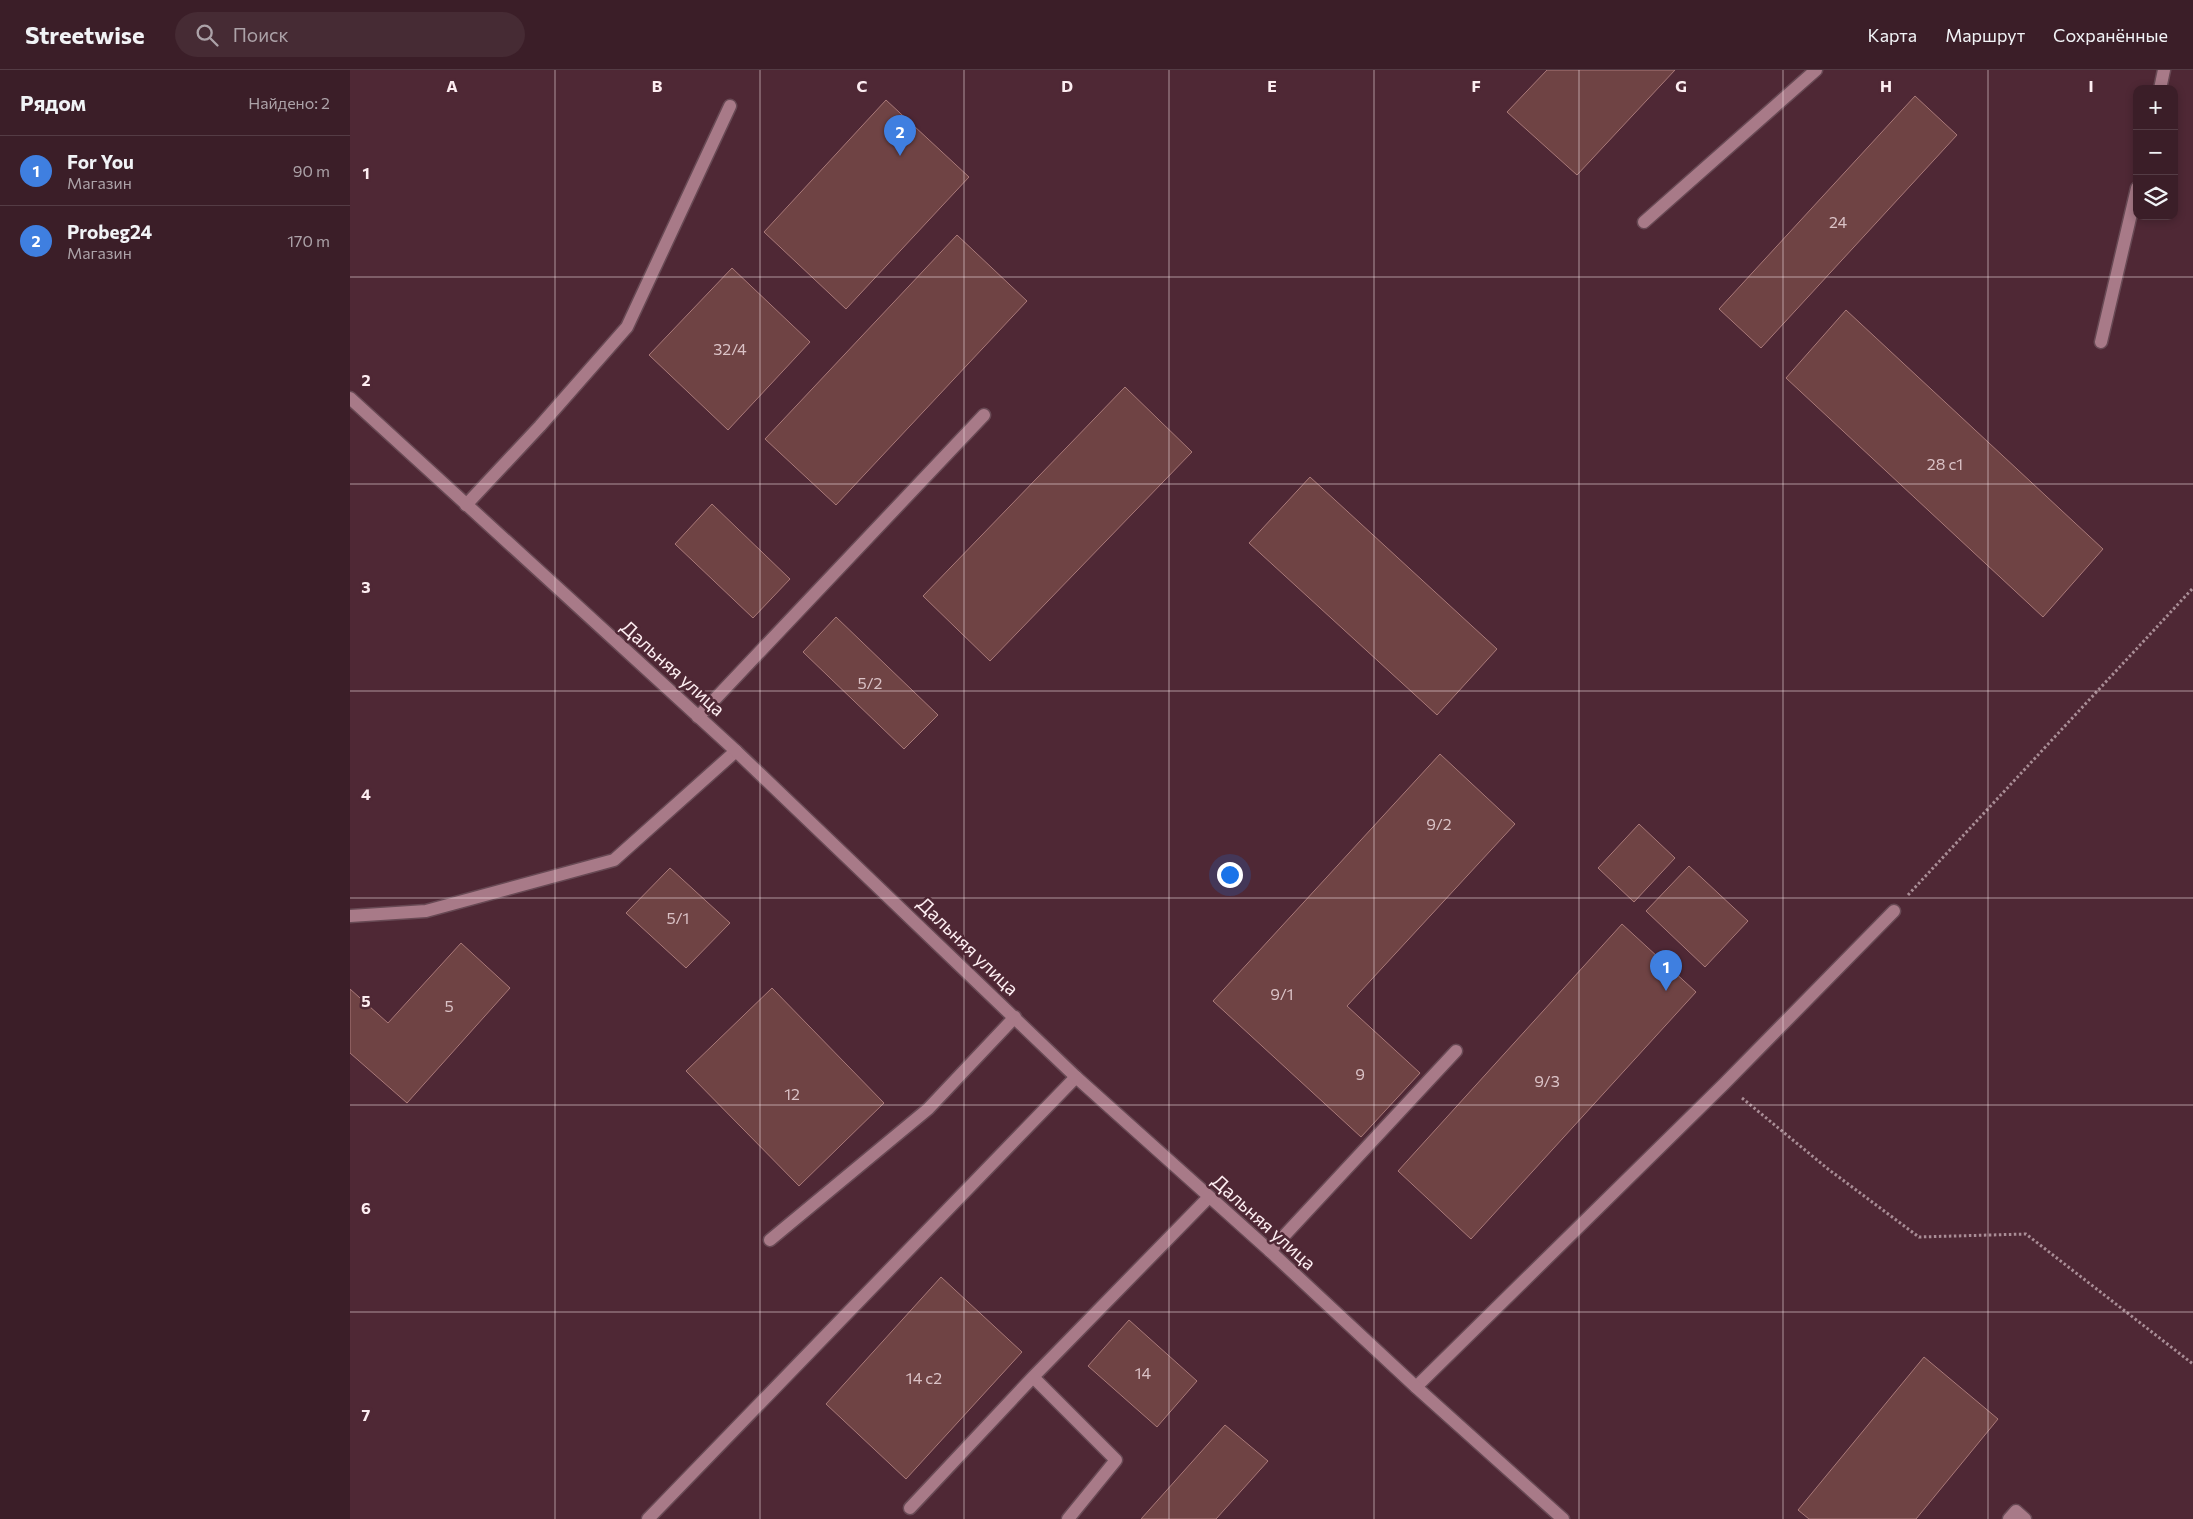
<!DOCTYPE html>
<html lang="ru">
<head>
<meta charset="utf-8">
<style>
	:root { --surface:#3b1e28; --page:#462b34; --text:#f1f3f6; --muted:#aca2a8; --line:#543c45; --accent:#ea580c }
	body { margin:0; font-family:Commissioner,sans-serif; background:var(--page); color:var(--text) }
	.controls { position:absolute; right:15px; top:15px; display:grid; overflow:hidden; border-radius:10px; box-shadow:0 2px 8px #0003 }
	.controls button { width:45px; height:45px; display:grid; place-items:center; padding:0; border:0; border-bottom:1px solid var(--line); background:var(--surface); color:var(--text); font:25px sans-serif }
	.you { position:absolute; left:879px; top:804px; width:18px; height:18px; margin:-12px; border:4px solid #fff; border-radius:50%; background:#1a73e8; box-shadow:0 0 0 8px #1a73e833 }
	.badge { display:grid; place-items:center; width:32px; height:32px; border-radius:50%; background:var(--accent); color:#fff; font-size:16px; font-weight:700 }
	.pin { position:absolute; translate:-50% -41px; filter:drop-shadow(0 1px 2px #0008) }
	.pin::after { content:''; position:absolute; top:26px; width:18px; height:15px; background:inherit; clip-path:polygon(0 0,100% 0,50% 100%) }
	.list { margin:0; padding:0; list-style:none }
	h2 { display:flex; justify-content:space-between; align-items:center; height:65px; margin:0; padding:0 20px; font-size:21px }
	h2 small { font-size:16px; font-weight:400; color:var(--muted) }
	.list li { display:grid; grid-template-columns:32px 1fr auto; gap:15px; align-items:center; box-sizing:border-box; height:70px; padding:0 20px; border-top:1px solid var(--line) }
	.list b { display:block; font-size:19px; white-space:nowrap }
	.list p { margin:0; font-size:16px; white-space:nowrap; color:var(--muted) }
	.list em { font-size:16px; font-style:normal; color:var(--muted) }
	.icon { flex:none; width:28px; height:28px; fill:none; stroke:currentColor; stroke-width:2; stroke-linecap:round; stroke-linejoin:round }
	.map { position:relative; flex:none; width:1843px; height:1449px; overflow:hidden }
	header { display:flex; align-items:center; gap:30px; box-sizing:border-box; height:70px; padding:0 25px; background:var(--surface); border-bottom:1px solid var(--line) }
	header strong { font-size:24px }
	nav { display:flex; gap:28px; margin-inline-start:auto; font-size:18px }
	.search { width:350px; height:45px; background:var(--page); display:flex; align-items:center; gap:12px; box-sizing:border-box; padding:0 18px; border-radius:28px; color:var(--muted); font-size:19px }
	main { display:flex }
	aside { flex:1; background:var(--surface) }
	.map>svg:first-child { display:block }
	.building { fill:#6f4344; stroke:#a97979 }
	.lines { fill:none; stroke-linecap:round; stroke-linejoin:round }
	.service-casing { stroke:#684954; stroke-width:15 }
	.minor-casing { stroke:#684954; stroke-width:15 }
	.path { stroke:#a98d96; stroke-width:3; stroke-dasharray:2.5 2.5; stroke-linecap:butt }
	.service { stroke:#a87a88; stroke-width:12 }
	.minor { stroke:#a87a88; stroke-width:12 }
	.grid { fill:none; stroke:#fdedf1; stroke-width:1; stroke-opacity:0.55 }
	.labels { text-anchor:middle; stroke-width:5; stroke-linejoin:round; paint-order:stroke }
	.number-label { font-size:16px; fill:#dac2c6 }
	.street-label { font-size:19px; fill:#fdedf1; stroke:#4f2835 }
	.grid-label { font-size:16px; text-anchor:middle; font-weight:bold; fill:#fdedf1; stroke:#4f2835; stroke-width:5; stroke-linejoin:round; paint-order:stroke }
</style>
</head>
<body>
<header>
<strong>Streetwise</strong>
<div class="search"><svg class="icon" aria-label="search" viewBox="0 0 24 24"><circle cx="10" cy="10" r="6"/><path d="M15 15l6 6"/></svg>Поиск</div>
<nav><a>Карта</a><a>Маршрут</a><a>Сохранённые</a></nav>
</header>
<main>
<aside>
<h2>Рядом<small>Найдено: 2</small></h2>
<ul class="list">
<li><span class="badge" style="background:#3f7fe0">1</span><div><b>For You</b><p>Магазин</p></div><em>90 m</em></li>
<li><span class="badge" style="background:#3f7fe0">2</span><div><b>Probeg24</b><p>Магазин</p></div><em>170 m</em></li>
</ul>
</aside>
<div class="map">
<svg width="1843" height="1449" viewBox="0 0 1843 1449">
	<rect width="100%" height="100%" fill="#4f2835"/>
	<path class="building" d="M 1197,0 L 1325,0 L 1227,105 L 1157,42 Z
		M 1565,26 L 1607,65 L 1411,278 L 1369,239 Z
		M 536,30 L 619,107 L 496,239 L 414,162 Z
		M 607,165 L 677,231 L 486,435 L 415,369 Z
		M 382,198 L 460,272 L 378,360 L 299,285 Z
		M 1496,240 L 1753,479 L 1693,547 L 1436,308 Z
		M 775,317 L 842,382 L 640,591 L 573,526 Z
		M 960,407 L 1147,579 L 1087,645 L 899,473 Z
		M 362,434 L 440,509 L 403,548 L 325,474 Z
		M 486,547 L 588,645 L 554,679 L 453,582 Z
		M 1090,684 L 1165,754 L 997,936 L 1070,1003 L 1011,1067 L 863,931 Z
		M 1289,754 L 1325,788 L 1284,832 L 1248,798 Z
		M 1339,796 L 1398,851 L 1355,897 L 1296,841 Z
		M 320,798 L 380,853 L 336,898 L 276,843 Z
		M 1272,854 L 1346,922 L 1121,1169 L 1048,1101 Z
		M 111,873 L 160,918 L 57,1033 L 0,983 L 0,919 L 38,953 Z
		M 422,918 L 534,1033 L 449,1116 L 336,1001 Z
		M 591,1207 L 672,1282 L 556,1409 L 476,1334 Z
		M 779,1250 L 847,1311 L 807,1357 L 738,1296 Z
		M 1574,1287 L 1648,1349 L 1566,1449 L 1459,1449 L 1448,1440 Z
		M 875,1355 L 918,1391 L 866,1449 L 791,1449 Z"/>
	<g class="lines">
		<defs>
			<path id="service" d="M 1810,19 L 1814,0
				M 1294,152 L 1466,0
				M 1751,272 L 1787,118
				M 116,435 L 190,356 L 277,257 L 380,36
				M 348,647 L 634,345
				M 0,846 L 76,841 L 264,790 L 386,681
				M 420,1170 L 578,1039 L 665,947
				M 920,1181 L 1106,981
				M 683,1307 L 766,1390 L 718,1449
				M 1066,1317 L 1374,1014 L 1544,841
				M 560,1438 L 683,1307 L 858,1128
				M 298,1449 L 726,1007
				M 1659,1449 L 1666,1441 L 1675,1449"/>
			<path id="minor" d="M 0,328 L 386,681 L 726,1007 L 920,1181 L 1066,1317 L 1213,1449"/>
		</defs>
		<use href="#service" class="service-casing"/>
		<use href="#minor" class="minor-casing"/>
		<path class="path" d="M 1558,825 L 1843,518
			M 1392,1028 L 1478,1099 L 1569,1167 L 1676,1164 L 1843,1294"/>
		<use href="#service" class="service"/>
		<use href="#minor" class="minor"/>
	</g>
	<path class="grid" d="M 205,0 L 205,1449M 410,0 L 410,1449M 614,0 L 614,1449M 819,0 L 819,1449M 1024,0 L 1024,1449M 1229,0 L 1229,1449M 1433,0 L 1433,1449M 1638,0 L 1638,1449M 0,207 L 1843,207M 0,414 L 1843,414M 0,621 L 1843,621M 0,828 L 1843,828M 0,1035 L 1843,1035M 0,1242 L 1843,1242"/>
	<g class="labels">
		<g class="number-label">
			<text x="1488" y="158">24</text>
			<text x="380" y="285">32/4</text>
			<text x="1595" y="400">28 с1</text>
			<text x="520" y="619">5/2</text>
			<text x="1089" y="760">9/2</text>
			<text x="328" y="854">5/1</text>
			<text x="932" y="930">9/1</text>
			<text x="99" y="942">5</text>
			<text x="1010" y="1010">9</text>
			<text x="1197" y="1017">9/3</text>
			<text x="442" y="1030">12</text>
			<text x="793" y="1309">14</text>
			<text x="574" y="1314">14 с2</text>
		</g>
		<g class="street-label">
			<text transform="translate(323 598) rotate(42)" y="7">Дальняя улица</text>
			<text transform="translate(618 876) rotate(44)" y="7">Дальняя улица</text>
			<text transform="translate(914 1152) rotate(42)" y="7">Дальняя улица</text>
		</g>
	</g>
	<g class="grid-label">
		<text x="102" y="22">A</text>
		<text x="307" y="22">B</text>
		<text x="512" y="22">C</text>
		<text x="717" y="22">D</text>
		<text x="922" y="22">E</text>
		<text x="1126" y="22">F</text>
		<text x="1331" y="22">G</text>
		<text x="1536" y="22">H</text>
		<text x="1741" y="22">I</text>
		<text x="16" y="109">1</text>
		<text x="16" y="316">2</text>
		<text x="16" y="523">3</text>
		<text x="16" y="730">4</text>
		<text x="16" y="937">5</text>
		<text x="16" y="1144">6</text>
		<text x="16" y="1351">7</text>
	</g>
</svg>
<div class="controls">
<button>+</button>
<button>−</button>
<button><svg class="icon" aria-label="layers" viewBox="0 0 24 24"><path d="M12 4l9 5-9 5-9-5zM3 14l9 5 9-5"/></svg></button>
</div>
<div class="you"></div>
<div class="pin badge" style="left:1316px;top:921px;background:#3f7fe0">1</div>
<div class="pin badge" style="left:550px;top:86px;background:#3f7fe0">2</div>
</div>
</main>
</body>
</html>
